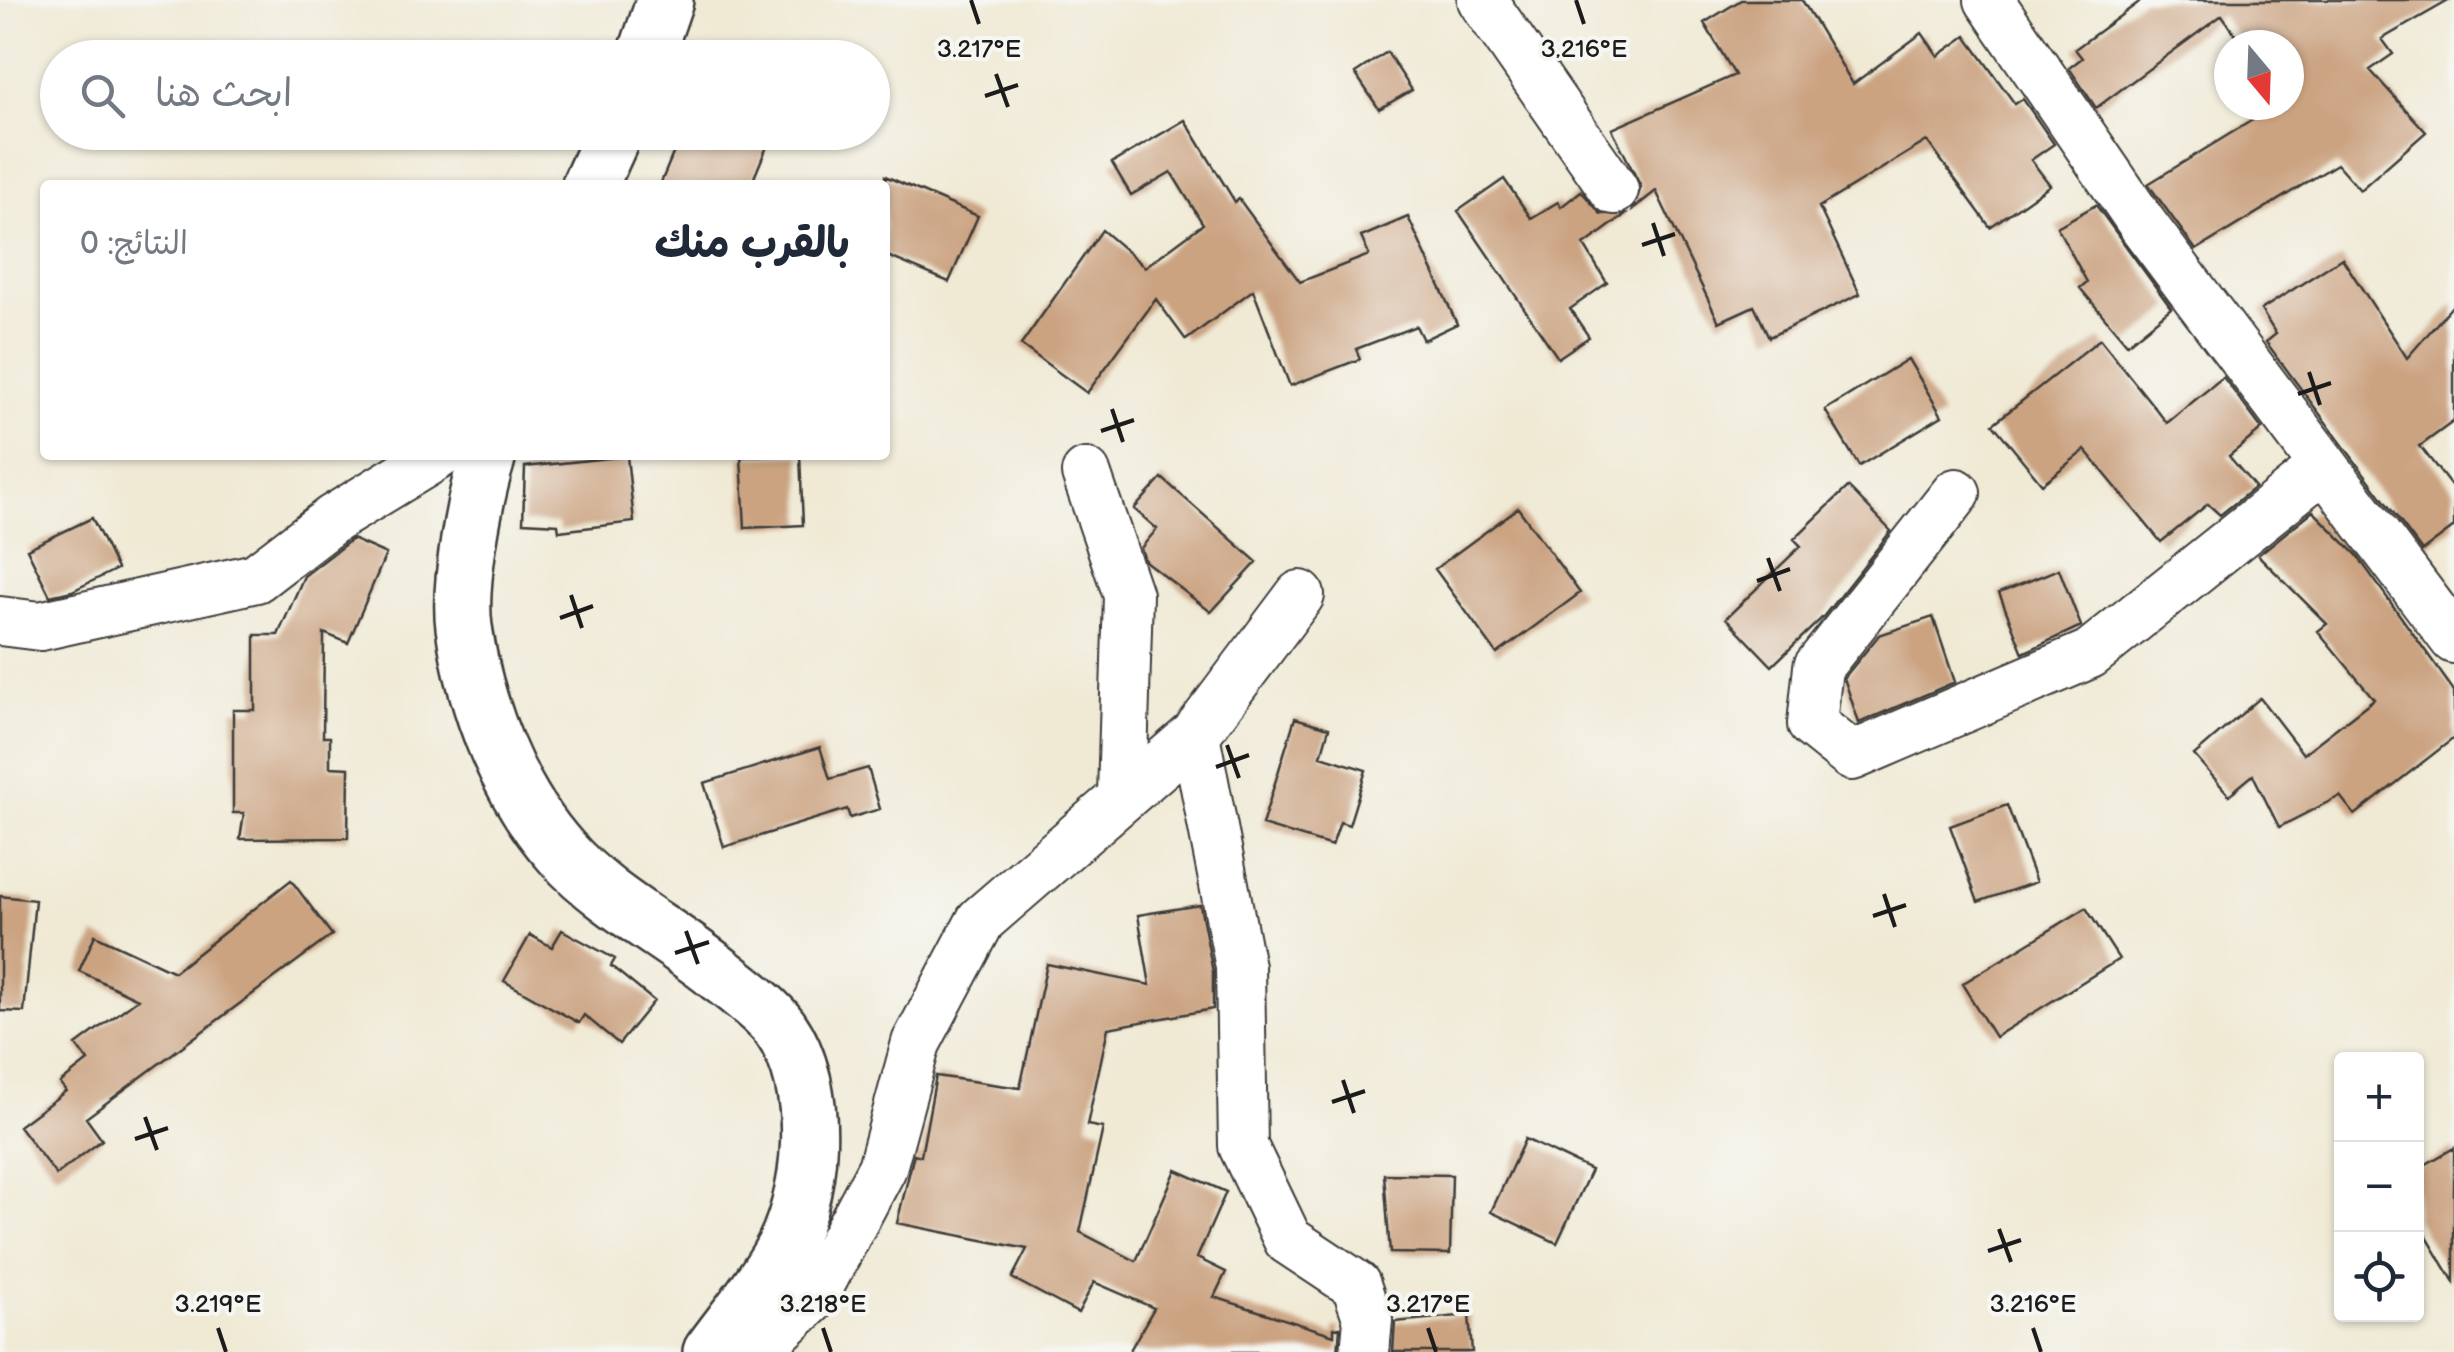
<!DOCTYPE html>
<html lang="ar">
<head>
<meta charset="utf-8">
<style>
	:root { --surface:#fff; --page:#f2f2f3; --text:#1f2937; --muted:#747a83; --line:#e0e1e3 }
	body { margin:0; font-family:"Balsamiq Sans","Playpen Sans Arabic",sans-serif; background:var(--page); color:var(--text); direction:rtl }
	.controls { position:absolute; right:30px; bottom:30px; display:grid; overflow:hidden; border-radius:10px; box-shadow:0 2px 8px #0004 }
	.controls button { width:90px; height:90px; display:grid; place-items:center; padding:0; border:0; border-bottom:2px solid var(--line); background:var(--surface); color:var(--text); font:50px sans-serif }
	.compass { position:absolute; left:2214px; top:30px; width:90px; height:90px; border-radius:50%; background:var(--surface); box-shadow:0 2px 8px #0004; rotate:161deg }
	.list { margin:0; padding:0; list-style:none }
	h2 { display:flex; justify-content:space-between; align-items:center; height:130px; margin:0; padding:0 40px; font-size:42px }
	h2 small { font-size:32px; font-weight:400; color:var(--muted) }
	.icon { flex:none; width:55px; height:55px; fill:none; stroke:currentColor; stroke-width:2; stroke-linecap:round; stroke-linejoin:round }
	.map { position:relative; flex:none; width:2454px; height:1352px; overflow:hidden; direction:ltr }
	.search { position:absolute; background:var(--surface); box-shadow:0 2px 8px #0004; left:40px; top:40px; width:850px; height:110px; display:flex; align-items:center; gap:25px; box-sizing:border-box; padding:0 35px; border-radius:55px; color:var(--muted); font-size:38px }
	.panel { position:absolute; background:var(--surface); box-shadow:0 2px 8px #0004; left:40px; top:180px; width:850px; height:280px; border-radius:10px; direction:rtl }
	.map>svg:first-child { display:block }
	.building { fill:#cba381 }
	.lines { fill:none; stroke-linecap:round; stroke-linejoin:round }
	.minor-casing { stroke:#3c3b38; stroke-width:52 }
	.major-casing { stroke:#3c3b38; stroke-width:60 }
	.minor { stroke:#fff; stroke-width:48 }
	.major { stroke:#fff; stroke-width:55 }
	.ticks { fill:none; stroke:#1c1c1c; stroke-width:4 }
	.ticks-label { font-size:25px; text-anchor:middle; fill:#1c1c1c; stroke:#f6f6f2; stroke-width:8; stroke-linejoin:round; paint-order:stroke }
</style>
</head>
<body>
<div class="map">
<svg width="2454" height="1352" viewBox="0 0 2454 1352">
	<rect width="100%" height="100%" fill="#f6f6f2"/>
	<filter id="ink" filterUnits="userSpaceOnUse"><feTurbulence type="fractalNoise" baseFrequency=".01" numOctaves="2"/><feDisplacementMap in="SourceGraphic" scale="20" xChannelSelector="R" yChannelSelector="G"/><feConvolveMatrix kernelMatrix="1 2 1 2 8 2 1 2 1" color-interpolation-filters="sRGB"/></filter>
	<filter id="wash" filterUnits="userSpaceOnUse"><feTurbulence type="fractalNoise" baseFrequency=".0048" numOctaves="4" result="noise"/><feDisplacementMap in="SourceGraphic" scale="40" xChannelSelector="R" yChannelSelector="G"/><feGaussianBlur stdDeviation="2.25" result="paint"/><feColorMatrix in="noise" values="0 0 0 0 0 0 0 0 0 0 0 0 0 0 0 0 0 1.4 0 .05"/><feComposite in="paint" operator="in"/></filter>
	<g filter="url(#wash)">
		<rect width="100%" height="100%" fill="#f0ead5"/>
		<g id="blocks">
			<path class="building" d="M 1741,0 L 1802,0 L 1853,84 L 1922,33 L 1938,56 L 1966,36 L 2015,104 L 2023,99 L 2054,144 L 2031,160 L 2050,185 L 1990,227 L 1927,141 L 1819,207 L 1860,294 L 1769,337 L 1754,306 L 1719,322 L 1656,191 L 1633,209 L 1641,187 L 1612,129 L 1735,75 L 1704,23 Z
				M 2142,0 L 2450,0 L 2382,39 L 2393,54 L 2370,70 L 2426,132 L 2360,190 L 2337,164 L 2196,250 L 2148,184 L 2277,105 L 2289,105 L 2289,45 L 2243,45 L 2222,15 L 2096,108 L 2069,68 L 2082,58 L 2075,49 Z
				M 1387,52 L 1412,90 L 1379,109 L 1355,73 Z
				M 1185,120 L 1235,202 L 1239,199 L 1300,282 L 1369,255 L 1361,237 L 1408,217 L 1457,324 L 1423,340 L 1416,326 L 1356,349 L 1360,359 L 1290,386 L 1253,290 L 1186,340 L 1156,299 L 1087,393 L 1021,345 L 1102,230 L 1145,267 L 1203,224 L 1171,172 L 1131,195 L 1112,163 Z
				M 682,132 L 773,132 L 751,185 L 660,185 Z
				M 885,176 L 978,216 L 949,282 L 885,255 Z
				M 1504,179 L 1531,218 L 1558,202 L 1561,207 L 1581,191 L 1601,214 L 1626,214 L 1584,245 L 1607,283 L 1570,309 L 1589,337 L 1558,358 L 1458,211 Z
				M 2096,205 L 2171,308 L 2127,344 L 2080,288 L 2087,282 L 2057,227 Z
				M 2342,258 L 2407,358 L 2454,304 L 2454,421 L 2420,446 L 2454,490 L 2454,527 L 2422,551 L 2266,342 L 2276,334 L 2261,310 Z
				M 2100,339 L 2167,423 L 2223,377 L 2262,429 L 2229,456 L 2255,487 L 2220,515 L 2208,504 L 2161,542 L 2085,450 L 2042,484 L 1993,424 Z
				M 1908,359 L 1942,416 L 1859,466 L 1825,410 Z
				M 800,455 L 803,525 L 745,528 L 741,457 Z
				M 627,456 L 634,522 L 559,531 L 558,524 L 523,522 L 525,467 Z
				M 1162,478 L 1257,562 L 1211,612 L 1145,561 L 1141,548 L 1157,529 L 1134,509 Z
				M 1848,487 L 1891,531 L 1823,617 L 1772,666 L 1726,618 L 1801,546 L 1794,539 Z
				M 1518,508 L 1580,593 L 1497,654 L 1435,569 Z
				M 2313,511 L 2356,554 L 2454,691 L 2454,738 L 2355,815 L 2340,796 L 2279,827 L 2253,775 L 2229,795 L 2194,755 L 2260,698 L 2303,754 L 2374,699 L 2318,631 L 2327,624 L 2258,555 Z
				M 92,518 L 117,569 L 72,591 L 50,596 L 27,549 Z
				M 352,539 L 386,554 L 348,643 L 324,633 L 323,737 L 330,737 L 330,767 L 349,768 L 348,838 L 240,839 L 244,813 L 233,813 L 233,710 L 255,710 L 255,635 L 278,635 L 304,576 Z
				M 2059,569 L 2081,626 L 2023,653 L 1999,593 Z
				M 1933,617 L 1955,682 L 1859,723 L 1844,678 L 1879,635 Z
				M 1295,718 L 1329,728 L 1321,756 L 1366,770 L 1349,825 L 1340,822 L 1332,846 L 1262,825 Z
				M 820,747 L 830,779 L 868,768 L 880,809 L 850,818 L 847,809 L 724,847 L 704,783 Z
				M 2007,805 L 2036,882 L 1978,902 L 1950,826 Z
				M 291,880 L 332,935 L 86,1118 L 102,1140 L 56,1175 L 19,1126 L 66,1091 L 60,1083 L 88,1061 L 76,1045 L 138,999 L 79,971 L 95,935 L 174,972 Z
				M 0,896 L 35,900 L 24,1012 L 0,1011 Z
				M 1200,905 L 1213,972 L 1213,1009 L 1108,1028 L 1087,1125 L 1103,1128 L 1080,1232 L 1136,1261 L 1176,1170 L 1226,1192 L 1197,1258 L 1226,1272 L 1214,1297 L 1334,1335 L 1334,1328 L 1340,1327 L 1338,1352 L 1129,1352 L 1154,1308 L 1094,1282 L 1078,1313 L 1012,1278 L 1027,1249 L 897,1223 L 914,1154 L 921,1156 L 936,1076 L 1020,1088 L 1047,964 L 1150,985 L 1138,915 Z
				M 2086,908 L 2119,959 L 1995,1037 L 1962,984 Z
				M 562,930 L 615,959 L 611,966 L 654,1001 L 619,1044 L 584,1015 L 579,1023 L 504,981 L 530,935 L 552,947 Z
				M 1525,1139 L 1591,1170 L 1557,1243 L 1491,1212 Z
				M 2454,1148 L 2454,1282 L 2416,1219 L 2416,1170 Z
				M 1384,1174 L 1452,1175 L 1450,1254 L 1390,1253 Z
				M 1469,1315 L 1472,1352 L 1393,1352 L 1395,1322 Z"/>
		</g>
	</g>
	<g filter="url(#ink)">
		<use href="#blocks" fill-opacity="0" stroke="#3c3b38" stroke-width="2.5"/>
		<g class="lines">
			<defs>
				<path id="minor" d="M 1482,0 L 1614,190
					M 1989,0 L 2143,225 L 2454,639
					M 1086,473 L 1128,595 L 1122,795
					M 1956,493 L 1818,667 L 1812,724 L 1852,756 L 2090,654 L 2324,467
					M 0,621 L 40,626 L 256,578 L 333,519 L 438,455
					M 1195,735 L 1240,967 L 1243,1146 L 1288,1240 L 1356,1285 L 1368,1320 L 1365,1352
					M 755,1352 L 813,1298 L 882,1168 L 916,1043 L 981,920 L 1195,735 L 1300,595"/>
				<path id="major" d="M 645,58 L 665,0
					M 590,185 L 614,132
					M 488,455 C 475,497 458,584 464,627 C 475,707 508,793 562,853 C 606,902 667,932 718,973 C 737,988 766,1009 780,1028 C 823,1088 814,1200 777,1260 C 758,1292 733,1322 711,1352"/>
			</defs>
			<use href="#minor" class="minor-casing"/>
			<use href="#major" class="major-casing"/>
			<use href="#minor" class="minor"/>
			<use href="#major" class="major"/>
		</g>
	</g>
	<path class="ticks" d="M 971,0 L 979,24M 1576,0 L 1584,24M 996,74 L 1008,107M 985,96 L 1018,85M 1653,223 L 1664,256M 1642,245 L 1675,234M 2309,372 L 2320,405M 2298,394 L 2331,383M 1112,409 L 1123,442M 1101,431 L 1134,420M 1768,558 L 1780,591M 1757,581 L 1790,569M 571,595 L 582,628M 560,618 L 593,606M 1227,745 L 1239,778M 1216,767 L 1249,755M 1884,894 L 1895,927M 1873,916 L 1906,905M 686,931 L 698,964M 675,953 L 709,942M 1343,1080 L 1354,1113M 1332,1102 L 1365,1091M 145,1117 L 157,1150M 135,1139 L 168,1128M 1999,1229 L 2011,1262M 1988,1251 L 2021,1240M 218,1328 L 226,1352M 823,1328 L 831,1352M 1428,1328 L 1436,1352M 2033,1328 L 2041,1352"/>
	<g class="ticks-label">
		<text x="979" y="57">3.217°E</text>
		<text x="1584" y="57">3.216°E</text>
		<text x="218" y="1312">3.219°E</text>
		<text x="823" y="1312">3.218°E</text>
		<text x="1428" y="1312">3.217°E</text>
		<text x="2033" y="1312">3.216°E</text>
	</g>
</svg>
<div class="controls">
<button>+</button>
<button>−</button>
<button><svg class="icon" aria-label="locate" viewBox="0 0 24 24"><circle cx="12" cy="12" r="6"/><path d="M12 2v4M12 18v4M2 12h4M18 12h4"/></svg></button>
</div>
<svg class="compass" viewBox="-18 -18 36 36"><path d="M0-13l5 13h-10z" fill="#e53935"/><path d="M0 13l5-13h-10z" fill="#747a83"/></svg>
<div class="search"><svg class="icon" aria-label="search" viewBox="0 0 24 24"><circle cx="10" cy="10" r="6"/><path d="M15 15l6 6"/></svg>ابحث هنا</div>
<section class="panel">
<h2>بالقرب منك<small>النتائج: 0</small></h2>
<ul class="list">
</ul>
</section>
</div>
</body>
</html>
